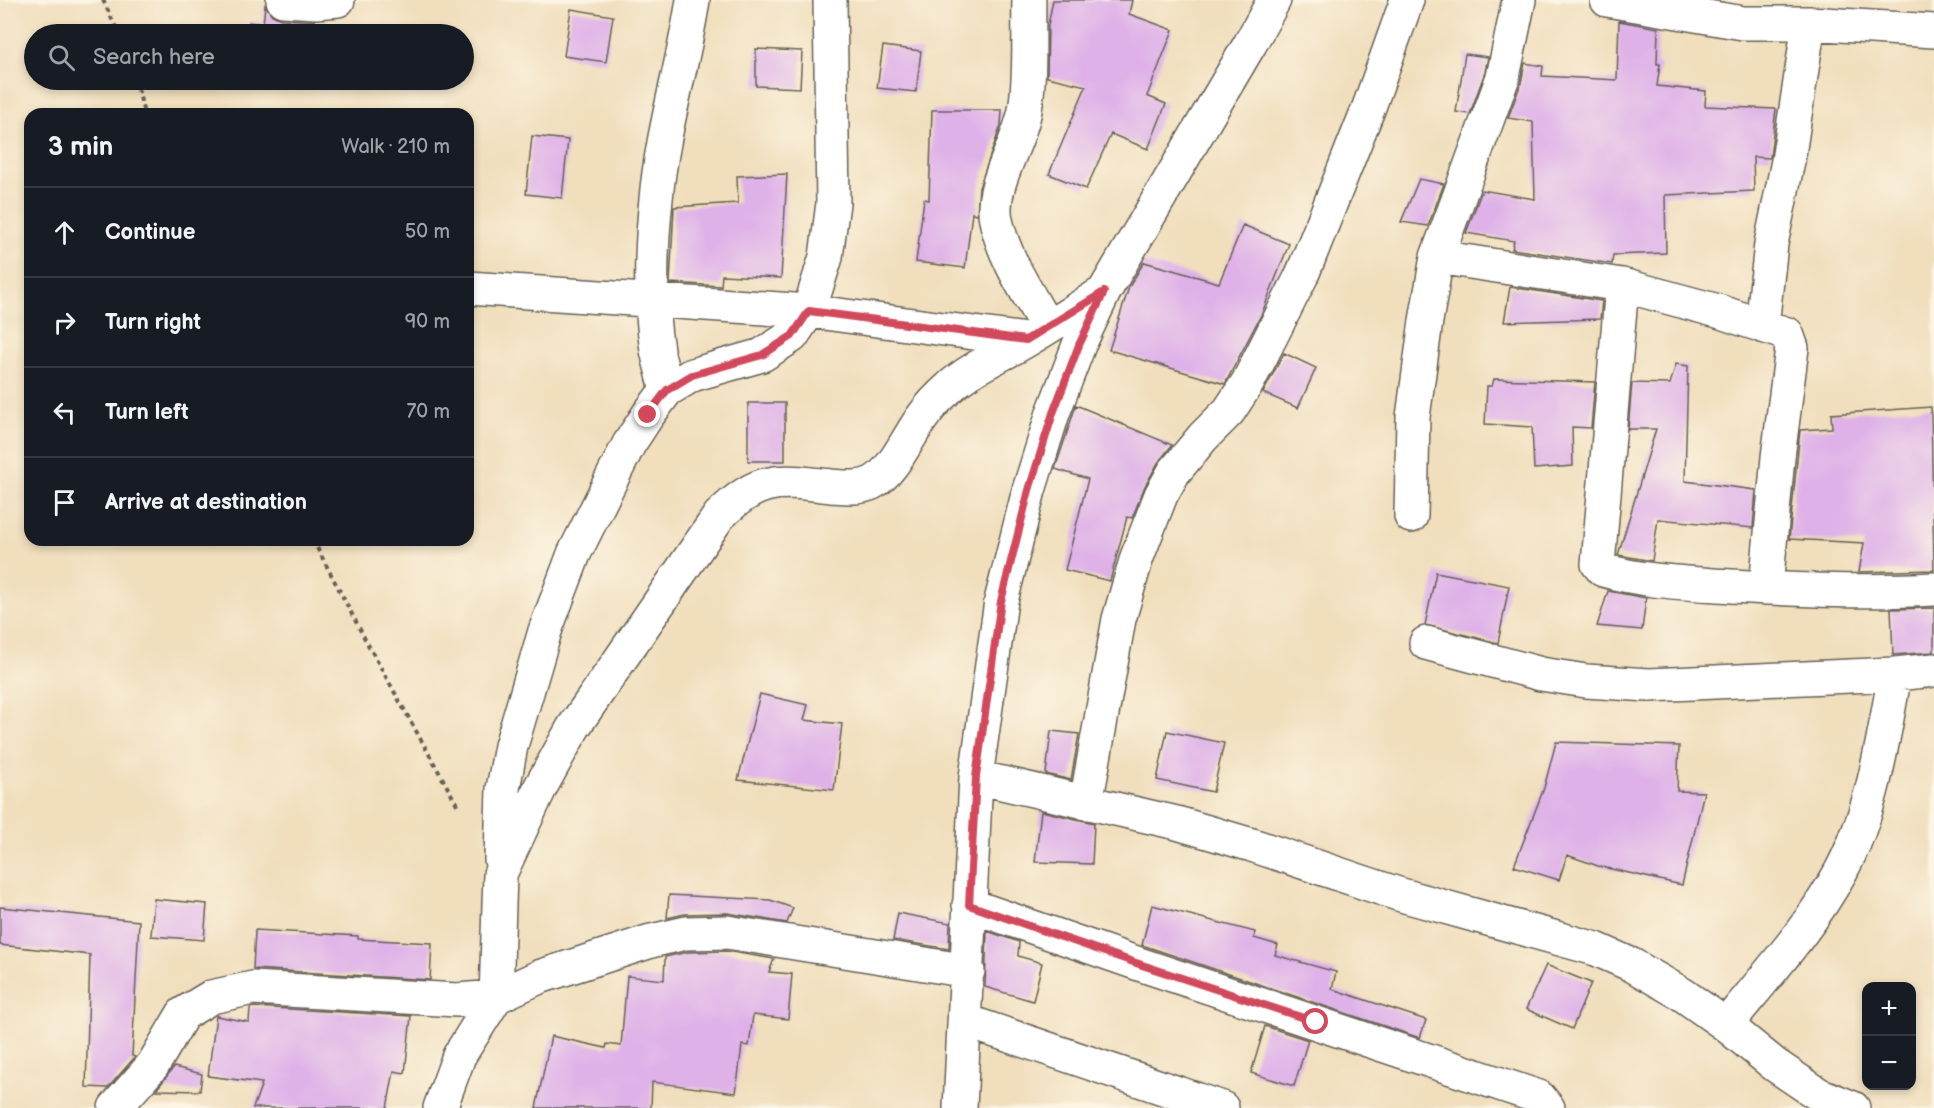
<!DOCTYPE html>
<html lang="en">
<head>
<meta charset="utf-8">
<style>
	:root { --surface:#171b24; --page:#20242c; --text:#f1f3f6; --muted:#9ea1a6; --line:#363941 }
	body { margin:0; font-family:"Balsamiq Sans",sans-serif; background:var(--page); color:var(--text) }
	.controls { position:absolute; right:18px; bottom:18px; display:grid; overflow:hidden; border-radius:12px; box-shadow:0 3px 9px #0003 }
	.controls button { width:54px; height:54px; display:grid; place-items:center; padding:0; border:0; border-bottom:2px solid var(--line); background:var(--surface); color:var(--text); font:30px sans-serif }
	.stop { position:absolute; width:18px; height:18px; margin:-14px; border:4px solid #d1495b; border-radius:50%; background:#fff }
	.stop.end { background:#d1495b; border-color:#fff; box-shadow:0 2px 6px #0008 }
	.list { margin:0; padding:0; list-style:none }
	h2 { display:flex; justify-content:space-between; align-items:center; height:78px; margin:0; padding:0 24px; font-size:26px }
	h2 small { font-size:20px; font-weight:400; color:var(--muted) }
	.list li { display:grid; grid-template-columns:39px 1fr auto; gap:18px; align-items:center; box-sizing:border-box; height:90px; padding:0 24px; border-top:2px solid var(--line) }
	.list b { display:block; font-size:22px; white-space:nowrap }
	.list em { font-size:20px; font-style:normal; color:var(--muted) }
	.icon { flex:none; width:33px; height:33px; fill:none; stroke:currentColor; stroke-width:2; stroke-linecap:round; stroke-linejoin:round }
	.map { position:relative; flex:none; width:1934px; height:1108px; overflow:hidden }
	.search { position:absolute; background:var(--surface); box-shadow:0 3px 9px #0003; left:24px; top:24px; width:450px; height:66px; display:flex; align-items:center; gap:15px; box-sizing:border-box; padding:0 21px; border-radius:33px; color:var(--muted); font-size:22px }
	.panel { position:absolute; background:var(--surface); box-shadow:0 3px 9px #0003; left:24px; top:108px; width:450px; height:438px; border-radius:18px }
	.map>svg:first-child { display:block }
	.building { fill:#deb1e8 }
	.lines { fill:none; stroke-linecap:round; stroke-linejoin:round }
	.minor-casing { stroke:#666054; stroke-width:36 }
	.path { stroke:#666054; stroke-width:4; stroke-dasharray:4.5 4.5; stroke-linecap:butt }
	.minor { stroke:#fff; stroke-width:33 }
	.route { stroke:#d1495b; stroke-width:8 }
</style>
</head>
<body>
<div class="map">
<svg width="1934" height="1108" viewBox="0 0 1934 1108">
	<rect width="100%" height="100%" fill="#fcf5e5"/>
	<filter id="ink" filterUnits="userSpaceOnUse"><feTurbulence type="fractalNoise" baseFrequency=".0167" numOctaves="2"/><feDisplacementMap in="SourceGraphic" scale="12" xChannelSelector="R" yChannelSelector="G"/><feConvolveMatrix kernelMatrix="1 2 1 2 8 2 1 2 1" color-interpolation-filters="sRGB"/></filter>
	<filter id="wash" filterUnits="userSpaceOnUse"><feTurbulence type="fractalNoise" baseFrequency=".008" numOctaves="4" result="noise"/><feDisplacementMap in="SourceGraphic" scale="24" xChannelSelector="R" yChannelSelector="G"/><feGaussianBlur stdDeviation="1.35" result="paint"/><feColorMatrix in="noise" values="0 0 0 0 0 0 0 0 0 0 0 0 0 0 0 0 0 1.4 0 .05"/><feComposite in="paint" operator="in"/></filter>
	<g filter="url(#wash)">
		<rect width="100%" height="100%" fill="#f0debc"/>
		<g id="blocks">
			<path class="building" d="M 1053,0 L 1132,0 L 1129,14 L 1173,30 L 1147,96 L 1166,104 L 1148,149 L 1111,134 L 1086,189 L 1049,174 L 1086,86 L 1047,77 L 1048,25 Z
				M 265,5 L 272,15 L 281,19 L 315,21 L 313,34 L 249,34 L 249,22 L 263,24 Z
				M 571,9 L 613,16 L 606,62 L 564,56 Z
				M 1619,21 L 1658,28 L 1657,64 L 1660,64 L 1657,86 L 1706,91 L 1705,106 L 1776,109 L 1770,158 L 1753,157 L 1754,191 L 1665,195 L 1666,253 L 1613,255 L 1612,264 L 1512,249 L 1514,241 L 1466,233 L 1482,190 L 1535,199 L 1533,122 L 1508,118 L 1521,83 L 1525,63 L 1543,66 L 1542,76 L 1617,80 Z
				M 883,46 L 921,51 L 916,92 L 877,88 Z
				M 756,49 L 802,51 L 800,88 L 756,86 Z
				M 1465,54 L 1488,57 L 1485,72 L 1470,114 L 1456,112 Z
				M 246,80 L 308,80 L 307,83 Z
				M 932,110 L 1002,110 L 1001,125 L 979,188 L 977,214 L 972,213 L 965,268 L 916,262 L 924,199 L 929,200 Z
				M 532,136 L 568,140 L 562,198 L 526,194 Z
				M 787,174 L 781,278 L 722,275 L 721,286 L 670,283 L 674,207 L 738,203 L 737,176 Z
				M 1419,179 L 1444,184 L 1428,226 L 1401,222 Z
				M 1243,225 L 1289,244 L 1262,313 L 1225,384 L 1109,350 L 1129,287 L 1144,262 L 1219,283 Z
				M 1510,287 L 1602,301 L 1600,319 L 1504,322 Z
				M 1284,353 L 1316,368 L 1298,408 L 1263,393 Z
				M 1676,364 L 1688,366 L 1685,481 L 1756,490 L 1753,528 L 1658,519 L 1652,561 L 1618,555 L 1656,429 L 1628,429 L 1632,383 L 1670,384 Z
				M 1494,379 L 1595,382 L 1591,428 L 1572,427 L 1573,466 L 1534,469 L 1532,427 L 1485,424 L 1487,386 L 1492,386 Z
				M 748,403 L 785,403 L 785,461 L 748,461 Z
				M 1076,405 L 1172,445 L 1158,463 L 1145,486 L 1132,518 L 1127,517 L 1110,581 L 1065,570 L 1088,479 L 1055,469 Z
				M 1931,407 L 1934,570 L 1859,572 L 1864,543 L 1789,539 L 1800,430 L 1832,428 L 1831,414 Z
				M 1436,572 L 1509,586 L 1498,643 L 1425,625 Z
				M 1608,591 L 1646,598 L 1642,630 L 1597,626 Z
				M 1934,608 L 1934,652 L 1893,655 L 1891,609 Z
				M 760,694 L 808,705 L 804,720 L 842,724 L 834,790 L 738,780 Z
				M 1051,731 L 1079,734 L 1071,780 L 1046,774 Z
				M 1167,731 L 1224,743 L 1213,792 L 1157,780 Z
				M 1556,742 L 1679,746 L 1677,791 L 1704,792 L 1682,885 L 1598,866 L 1567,855 L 1559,880 L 1514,866 L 1544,788 Z
				M 1041,811 L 1094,823 L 1092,864 L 1035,862 Z
				M 669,895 L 770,900 L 793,908 L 787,923 L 727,913 L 685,914 L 667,918 Z
				M 154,899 L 207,904 L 204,940 L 151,936 Z
				M 1152,905 L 1255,932 L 1254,938 L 1278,945 L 1275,955 L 1336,972 L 1332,989 L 1426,1020 L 1420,1038 L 1142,945 Z
				M 0,907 L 139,921 L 132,1056 L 135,1057 L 108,1088 L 86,1087 L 90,955 L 0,945 Z
				M 898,913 L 950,923 L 949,949 L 893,940 Z
				M 255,930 L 358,936 L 358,939 L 432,943 L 430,980 L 253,969 Z
				M 987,931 L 1019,942 L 1018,956 L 1042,963 L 1033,1001 L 985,987 Z
				M 726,951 L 774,959 L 769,972 L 792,974 L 788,1019 L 753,1015 L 749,1046 L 742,1045 L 736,1093 L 652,1082 L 651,1108 L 536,1108 L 551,1036 L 606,1048 L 607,1044 L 621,1046 L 627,976 L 664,980 L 665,957 L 688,952 Z
				M 1546,965 L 1591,983 L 1572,1029 L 1526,1009 Z
				M 254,1007 L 411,1016 L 405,1073 L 394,1071 L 387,1108 L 253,1108 L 262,1083 L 208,1076 L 216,1016 L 249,1022 L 250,1008 Z
				M 1265,1026 L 1308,1040 L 1294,1086 L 1251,1073 Z
				M 174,1067 L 202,1074 L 200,1091 L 156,1090 Z"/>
		</g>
	</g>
	<g filter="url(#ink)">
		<use href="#blocks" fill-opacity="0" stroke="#666054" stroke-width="1.5"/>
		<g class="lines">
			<defs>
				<path id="minor" d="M 283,0 L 316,2 L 338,0
					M 1029,0 C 1028,36 1031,74 1025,110 C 1019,145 989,185 996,220 C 1004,258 1028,293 1047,327
					M 1607,0 L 1743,23 L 1809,23 L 1934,31
					M 1437,257 L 1622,285 L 1718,311 L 1787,334 L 1792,348 L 1778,457 L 1766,588
					M 1622,285 L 1598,564 L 1603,570 C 1644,582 1689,583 1731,586 C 1798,590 1867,593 1934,589
					M 468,288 L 809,311 L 1026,340
					M 1762,326 L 1771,244 L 1788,161 L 1809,23
					M 667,390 C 664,377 660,364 657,350 C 649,302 651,248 656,199 C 662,131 683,67 693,0
					M 1411,516 L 1413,417 L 1426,321 L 1437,257 L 1503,77 L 1519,0
					M 1426,643 L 1541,674 L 1586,681 L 1649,685 L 1895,674
					M 976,777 L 1177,823 L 1252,845 L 1398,894 L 1596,949 L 1632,965 L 1682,994 L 1726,1025 L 1775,1065 L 1818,1094 L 1853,1108
					M 1086,803 L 1119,619 L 1137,557 L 1161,495 L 1174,472 L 1203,437 L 1229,411 L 1248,382 L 1302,275 L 1369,107 L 1407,0
					M 501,860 L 503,789 L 511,746 L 545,631 L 574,554 L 629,444 L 648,415 L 667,390 L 692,375 L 762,355 L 792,336 L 809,311 L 826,257 L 833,203 L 830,0
					M 969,905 L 1142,965 L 1539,1097 L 1548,1108
					M 966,1021 L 1222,1108
					M 1726,1025 C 1766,976 1811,927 1841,871 C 1873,811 1883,740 1895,674 L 1934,670
					M 115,1108 L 153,1065 L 183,1014 L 211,997 L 253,988 L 457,1000 L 496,997 L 539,977 L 651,941 L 686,933 L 727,932 L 968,971
					M 440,1108 L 459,1056 L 496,997 L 500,874 L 540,788 L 573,728 L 719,516 C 759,476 779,480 831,486 C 845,487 859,489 872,483 C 894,472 909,434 924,415 C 931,405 940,396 949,388 C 971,367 1001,356 1027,340 C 1053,325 1078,308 1104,292
					M 960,1108 L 976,777 L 1001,601 L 1029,490 L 1053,413 L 1079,345 L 1104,292 L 1250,44 L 1274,0"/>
			</defs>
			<use href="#minor" class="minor-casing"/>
			<path class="path" d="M 103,0 L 119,34
				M 136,80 L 144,114
				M 313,540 L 366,641 L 459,808"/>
			<use href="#minor" class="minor"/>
		</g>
	</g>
	<g class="lines" filter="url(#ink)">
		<path class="route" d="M 648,415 L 667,390 L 692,375 L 762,355 L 792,336 L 809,311 L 1026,340 L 1104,292 L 1079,345 L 1053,413 L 1029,490 L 1001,601 L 976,777 L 969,905 L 1142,965 L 1316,1022"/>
	</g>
</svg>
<div class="controls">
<button>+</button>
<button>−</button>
</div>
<div class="stop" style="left:1316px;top:1022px"></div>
<div class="stop end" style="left:648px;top:415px"></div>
<div class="search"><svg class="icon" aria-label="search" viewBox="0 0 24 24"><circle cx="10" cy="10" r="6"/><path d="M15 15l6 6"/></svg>Search here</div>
<section class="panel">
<h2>3 min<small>Walk · 210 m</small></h2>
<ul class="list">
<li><svg class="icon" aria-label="ahead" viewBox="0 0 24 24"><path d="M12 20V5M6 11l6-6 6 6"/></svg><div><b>Continue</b></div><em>50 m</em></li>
<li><svg class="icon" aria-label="right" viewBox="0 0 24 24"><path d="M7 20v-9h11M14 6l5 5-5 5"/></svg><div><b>Turn right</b></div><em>90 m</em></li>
<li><svg class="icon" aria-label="left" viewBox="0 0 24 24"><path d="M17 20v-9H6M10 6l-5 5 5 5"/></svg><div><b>Turn left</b></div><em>70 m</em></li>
<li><svg class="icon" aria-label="arrive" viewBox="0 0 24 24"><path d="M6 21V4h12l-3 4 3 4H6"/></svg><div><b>Arrive at destination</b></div></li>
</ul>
</section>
</div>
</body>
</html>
